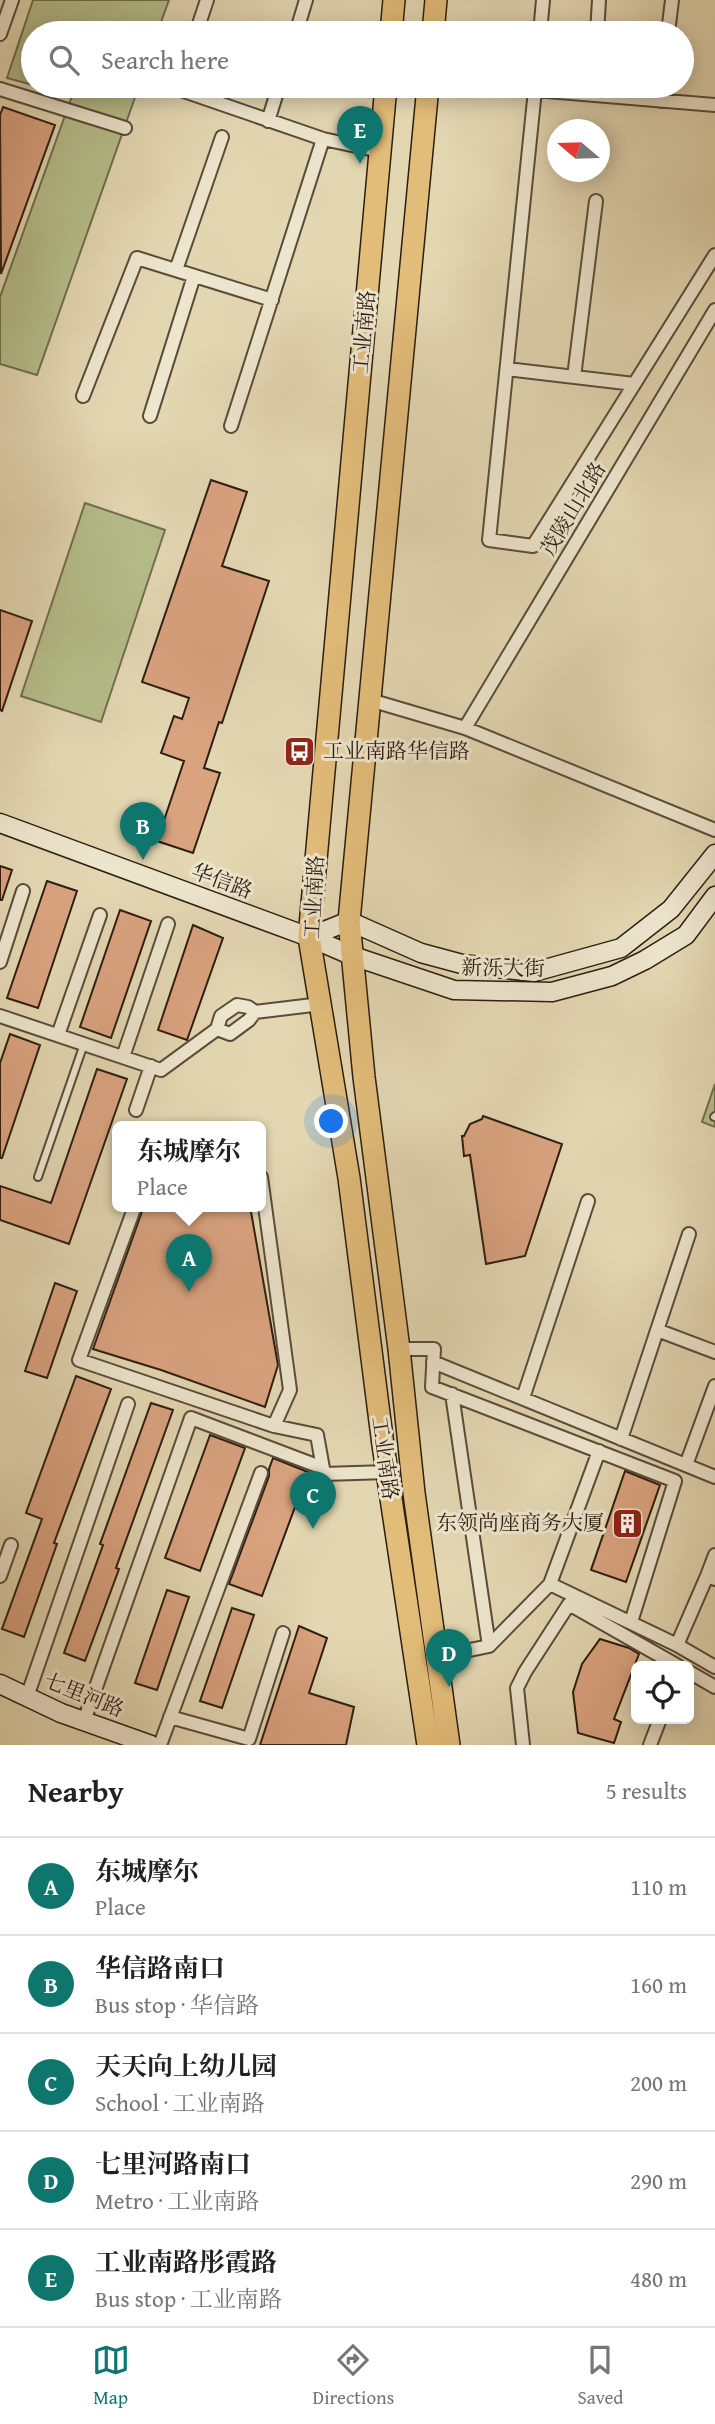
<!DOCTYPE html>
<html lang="en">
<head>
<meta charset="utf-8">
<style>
	:root { --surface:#fff; --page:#f2f2f2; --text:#222; --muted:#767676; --line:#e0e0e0; --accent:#0f766e }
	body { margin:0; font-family:"Gentium Book Plus","Noto Serif SC",serif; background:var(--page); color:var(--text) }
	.controls { position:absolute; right:21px; bottom:21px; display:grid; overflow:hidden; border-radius:10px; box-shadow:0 4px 18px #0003 }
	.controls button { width:63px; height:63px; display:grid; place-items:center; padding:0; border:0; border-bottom:2px solid var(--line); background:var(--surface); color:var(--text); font:35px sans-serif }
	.compass { position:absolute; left:547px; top:119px; width:63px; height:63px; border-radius:50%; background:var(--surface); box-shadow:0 4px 18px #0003; rotate:289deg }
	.you { position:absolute; left:332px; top:1122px; width:24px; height:24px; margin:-18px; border:5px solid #fff; border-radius:50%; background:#1a73e8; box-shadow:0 0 0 10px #1a73e833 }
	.badge { display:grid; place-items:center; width:46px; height:46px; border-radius:50%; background:var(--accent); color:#fff; font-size:23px; font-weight:700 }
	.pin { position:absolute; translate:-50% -58px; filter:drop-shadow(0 2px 4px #0008) }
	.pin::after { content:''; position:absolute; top:37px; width:24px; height:21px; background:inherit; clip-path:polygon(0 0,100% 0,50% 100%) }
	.popup { position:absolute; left:112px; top:1121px; width:154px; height:91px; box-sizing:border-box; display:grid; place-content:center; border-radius:10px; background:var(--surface); filter:drop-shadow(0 2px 5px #0005); font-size:23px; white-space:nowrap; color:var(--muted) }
	.popup b { font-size:26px; color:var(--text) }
	.popup::after { content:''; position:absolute; left:50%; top:100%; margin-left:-14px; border:14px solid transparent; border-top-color:var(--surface) }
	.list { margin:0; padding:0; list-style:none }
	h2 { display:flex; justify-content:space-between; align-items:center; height:91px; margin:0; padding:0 28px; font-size:30px }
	h2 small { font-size:23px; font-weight:400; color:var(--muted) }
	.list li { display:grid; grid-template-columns:46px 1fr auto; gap:21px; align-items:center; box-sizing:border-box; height:98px; padding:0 28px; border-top:2px solid var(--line) }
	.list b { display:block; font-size:26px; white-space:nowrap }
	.list p { margin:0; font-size:23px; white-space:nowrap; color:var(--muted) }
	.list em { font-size:23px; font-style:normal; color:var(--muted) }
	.icon { flex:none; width:38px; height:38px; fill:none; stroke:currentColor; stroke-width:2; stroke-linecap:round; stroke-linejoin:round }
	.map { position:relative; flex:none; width:715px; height:1745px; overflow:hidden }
	.search { position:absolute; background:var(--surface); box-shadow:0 4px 18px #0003; left:21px; right:21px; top:21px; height:77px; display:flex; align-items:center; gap:18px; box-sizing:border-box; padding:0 24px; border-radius:38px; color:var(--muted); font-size:26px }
	.sheet { height:581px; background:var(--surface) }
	nav { display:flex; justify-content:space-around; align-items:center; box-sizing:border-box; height:98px; border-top:2px solid var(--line); background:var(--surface); font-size:19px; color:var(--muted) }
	nav a { display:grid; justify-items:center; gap:4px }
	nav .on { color:var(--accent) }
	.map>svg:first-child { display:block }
	.green { fill:#b5be8b; stroke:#716e4e; stroke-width:2 }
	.building { fill:#daa380; stroke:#2d1e12; stroke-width:2 }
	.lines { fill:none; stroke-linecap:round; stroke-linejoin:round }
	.service-casing { stroke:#5a4c3a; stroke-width:10 }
	.minor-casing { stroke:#5a4c3a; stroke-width:16 }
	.secondary-casing { stroke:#2d1e12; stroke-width:21 }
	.primary-casing { stroke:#2d1e12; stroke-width:24 }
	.service { stroke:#ede5cd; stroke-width:6 }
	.minor { stroke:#ede5cd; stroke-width:12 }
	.secondary { stroke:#ede5cd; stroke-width:18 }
	.primary { stroke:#e2bc79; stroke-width:21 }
	.labels { text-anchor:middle; stroke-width:6; stroke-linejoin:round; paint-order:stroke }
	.street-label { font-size:21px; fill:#2d1e12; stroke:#ede5cd }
	.poi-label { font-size:21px; fill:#2d1e12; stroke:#ede5cd; text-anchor:start }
</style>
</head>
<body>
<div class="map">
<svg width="715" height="1745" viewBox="0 0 715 1745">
	<rect width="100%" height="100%" fill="#e3d7b2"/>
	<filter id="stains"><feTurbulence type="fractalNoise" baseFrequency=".00286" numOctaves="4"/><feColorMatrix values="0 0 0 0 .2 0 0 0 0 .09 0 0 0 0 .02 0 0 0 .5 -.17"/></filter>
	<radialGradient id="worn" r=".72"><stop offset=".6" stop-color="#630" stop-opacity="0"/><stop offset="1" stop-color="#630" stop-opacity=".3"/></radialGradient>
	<path class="green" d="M 33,0 L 169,0 L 157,33 L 33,33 L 33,85 L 7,78 Z
		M 36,86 L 139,86 L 37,375 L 0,364 L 0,297 L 72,96 Z
		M 85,503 L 165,530 L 101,722 L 21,696 Z
		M 715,1084 L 715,1127 L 702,1122 Z"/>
	<path class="building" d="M 3,107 L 55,125 L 1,274 L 0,115 Z
		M 211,480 L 247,492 L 222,566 L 269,581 L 222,723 L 219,722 L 204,768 L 220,773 L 193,853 L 157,841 L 184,761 L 161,753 L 174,716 L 182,719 L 189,698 L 142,682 Z
		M 0,610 L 32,621 L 2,711 L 0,710 Z
		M 0,866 L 12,870 L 2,900 L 0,900 Z
		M 47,881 L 77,891 L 38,1008 L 7,998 Z
		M 120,910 L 151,921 L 111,1038 L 80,1027 Z
		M 193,925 L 223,938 L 187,1040 L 158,1030 Z
		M 10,1034 L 40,1045 L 2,1158 L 0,1158 L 0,1063 Z
		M 97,1069 L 127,1079 L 69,1244 L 0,1220 L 0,1186 L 51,1203 Z
		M 483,1116 L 562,1144 L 525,1256 L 486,1264 L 470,1155 L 464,1156 L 462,1136 L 464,1136 L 470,1124 L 482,1119 Z
		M 144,1206 L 250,1206 L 278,1365 L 265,1407 L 161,1370 L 93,1349 Z
		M 55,1283 L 77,1291 L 47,1378 L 25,1371 Z
		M 76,1376 L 111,1389 L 54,1543 L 57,1544 L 24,1637 L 2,1629 L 42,1519 L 26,1513 Z
		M 151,1403 L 173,1410 L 116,1568 L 119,1569 L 85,1661 L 64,1653 L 103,1545 L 100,1544 Z
		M 210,1435 L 245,1448 L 200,1571 L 165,1558 Z
		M 273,1458 L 308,1472 L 262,1596 L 229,1584 L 269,1476 L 269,1469 Z
		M 625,1471 L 660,1485 L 626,1582 L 591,1570 Z
		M 167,1590 L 189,1597 L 157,1690 L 135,1683 Z
		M 232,1608 L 254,1615 L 222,1708 L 200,1701 Z
		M 299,1626 L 327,1638 L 309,1693 L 354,1707 L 346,1745 L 260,1745 Z
		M 600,1639 L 629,1648 L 639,1654 L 614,1719 L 621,1722 L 614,1743 L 578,1733 L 573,1692 L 582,1664 Z"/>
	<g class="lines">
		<defs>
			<path id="service" d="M 714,1117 L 715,1116
				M 38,1177 L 84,1044"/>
			<path id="minor" d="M 196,33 L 207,0
				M 296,33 L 306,0
				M 540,33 L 543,0
				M 597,33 L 599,0
				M 668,33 L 672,0
				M 0,34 L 12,0
				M 179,86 L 178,89 L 323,139
				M 0,89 L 125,128
				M 661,101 L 663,86
				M 715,105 L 535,90 L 489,540 L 533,546 L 715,255
				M 268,121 L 279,86
				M 176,270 L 222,137
				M 507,369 L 634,384
				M 574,377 L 596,201
				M 83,396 L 137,258 L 272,300
				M 150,416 L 194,276
				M 231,426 L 323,139 L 380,151
				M 370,700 L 465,728 L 715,830
				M 465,728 L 715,310
				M 0,962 L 23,891
				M 0,1016 L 161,1070 L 217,1029 L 230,1034 L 249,1020 L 255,1012 L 321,1004
				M 217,1029 L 221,1016 L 237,1005 L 248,1007 L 255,1012
				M 58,1035 L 100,915
				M 123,1057 L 168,924
				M 136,1110 L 151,1066
				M 135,1206 L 79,1360 L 274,1426 L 290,1390 L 261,1177
				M 657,1330 L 715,1352
				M 399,1349 L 434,1349 L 432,1387 L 675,1481 L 631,1622
				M 433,1362 L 715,1477
				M 452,1394 L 489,1646
				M 523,1398 L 588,1201
				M 274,1426 L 317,1435 L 324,1474 L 387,1472
				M 621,1439 L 689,1234
				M 686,1465 L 715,1386
				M 0,1576 L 11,1545
				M 707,1576 L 715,1555
				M 550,1584 L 677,1645 L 715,1667
				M 677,1645 L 707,1576 L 715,1579
				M 436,1657 L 489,1646 L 550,1584 L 599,1451
				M 689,1672 L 715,1687
				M 27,1697 L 128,1404
				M 170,1717 L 249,1739 L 283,1633
				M 84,1721 L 191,1418 L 323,1468
				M 160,1745 L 261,1473
				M 523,1745 L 517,1688 L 525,1672 L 569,1604 L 678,1666
				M 650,1745 L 660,1719"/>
			<path id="secondary" d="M 0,823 L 309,937 L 353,956 L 454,990 L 552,992 L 612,976 L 645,960 L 686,935 L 715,896
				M 309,937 L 349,921 L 421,953 L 462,964 L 534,972 L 621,948 L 671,909 L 715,854
				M 0,1684 L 61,1713 L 151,1745"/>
			<path id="primary" d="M 391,33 L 394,0
				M 433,33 L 436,0
				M 386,86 L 309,937 L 349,1178 L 383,1445 L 428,1745
				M 428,86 L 349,921 L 364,1077 L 399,1349 L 414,1493 L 449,1745"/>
		</defs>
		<use href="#service" class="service-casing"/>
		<use href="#minor" class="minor-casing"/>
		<use href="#secondary" class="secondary-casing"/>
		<use href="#primary" class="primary-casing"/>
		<use href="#service" class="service"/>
		<use href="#minor" class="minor"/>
		<use href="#secondary" class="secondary"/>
		<use href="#primary" class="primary"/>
	</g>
	<defs>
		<symbol id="bus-square" viewBox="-11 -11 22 22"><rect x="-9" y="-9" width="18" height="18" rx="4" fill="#8f2418" stroke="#ede5cd"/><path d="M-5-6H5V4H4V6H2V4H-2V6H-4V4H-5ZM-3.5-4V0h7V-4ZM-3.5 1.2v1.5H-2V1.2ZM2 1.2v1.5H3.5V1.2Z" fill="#fff"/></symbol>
		<symbol id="building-square" viewBox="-11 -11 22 22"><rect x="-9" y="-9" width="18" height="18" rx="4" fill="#8f2418" stroke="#ede5cd"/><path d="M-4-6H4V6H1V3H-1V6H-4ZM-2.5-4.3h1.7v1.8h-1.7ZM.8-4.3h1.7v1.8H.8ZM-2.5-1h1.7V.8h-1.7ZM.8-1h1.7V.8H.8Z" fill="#fff"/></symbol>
	</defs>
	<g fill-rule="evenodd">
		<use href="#bus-square" x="282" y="734" width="35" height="35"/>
		<use href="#building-square" x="610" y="1506" width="35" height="35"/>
	</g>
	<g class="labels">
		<g class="street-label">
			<text transform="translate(364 332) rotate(-85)" y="7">工业南路</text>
			<text transform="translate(573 509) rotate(-59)" y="7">茂陵山北路</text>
			<text transform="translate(222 881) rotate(20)" y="7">华信路</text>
			<text transform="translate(314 897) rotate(-87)" y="7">工业南路</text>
			<text transform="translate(503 968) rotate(1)" y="7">新泺大街</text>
			<text transform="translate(385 1458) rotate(82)" y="7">工业南路</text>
			<text transform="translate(84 1695) rotate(22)" y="7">七里河路</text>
		</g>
		<g class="poi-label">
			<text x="323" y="758">工业南路华信路</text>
			<text x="604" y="1530" text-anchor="end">东领尚座商务大厦</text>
		</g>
	</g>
	<rect width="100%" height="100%" filter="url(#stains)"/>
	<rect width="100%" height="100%" fill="url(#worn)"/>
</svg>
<div class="controls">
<button><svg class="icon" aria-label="locate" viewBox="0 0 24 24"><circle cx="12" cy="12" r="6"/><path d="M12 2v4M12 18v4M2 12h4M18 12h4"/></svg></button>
</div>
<svg class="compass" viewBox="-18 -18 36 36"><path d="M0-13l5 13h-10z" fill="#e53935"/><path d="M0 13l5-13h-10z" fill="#767676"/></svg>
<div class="you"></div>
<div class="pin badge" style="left:189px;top:1292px">A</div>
<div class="popup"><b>东城摩尔</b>Place</div>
<div class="pin badge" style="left:143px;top:860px">B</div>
<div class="pin badge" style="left:313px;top:1529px">C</div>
<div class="pin badge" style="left:449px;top:1687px">D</div>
<div class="pin badge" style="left:360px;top:164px">E</div>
<div class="search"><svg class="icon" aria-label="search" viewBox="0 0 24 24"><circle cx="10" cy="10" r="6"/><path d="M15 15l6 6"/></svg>Search here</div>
</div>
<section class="sheet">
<h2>Nearby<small>5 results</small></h2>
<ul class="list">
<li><span class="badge">A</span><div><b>东城摩尔</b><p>Place</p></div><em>110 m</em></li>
<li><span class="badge">B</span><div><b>华信路南口</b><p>Bus stop · 华信路</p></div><em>160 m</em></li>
<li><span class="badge">C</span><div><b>天天向上幼儿园</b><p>School · 工业南路</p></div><em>200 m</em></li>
<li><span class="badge">D</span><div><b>七里河路南口</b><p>Metro · 工业南路</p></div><em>290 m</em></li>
<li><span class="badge">E</span><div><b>工业南路彤霞路</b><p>Bus stop · 工业南路</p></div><em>480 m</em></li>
</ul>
</section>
<nav>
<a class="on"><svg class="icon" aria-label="map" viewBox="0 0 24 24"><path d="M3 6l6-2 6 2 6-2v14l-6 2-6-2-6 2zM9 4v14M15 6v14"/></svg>Map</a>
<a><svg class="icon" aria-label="directions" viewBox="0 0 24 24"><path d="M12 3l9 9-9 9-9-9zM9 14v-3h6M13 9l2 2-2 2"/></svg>Directions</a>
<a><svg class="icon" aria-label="saved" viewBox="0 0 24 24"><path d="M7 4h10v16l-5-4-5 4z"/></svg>Saved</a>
</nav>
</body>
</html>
